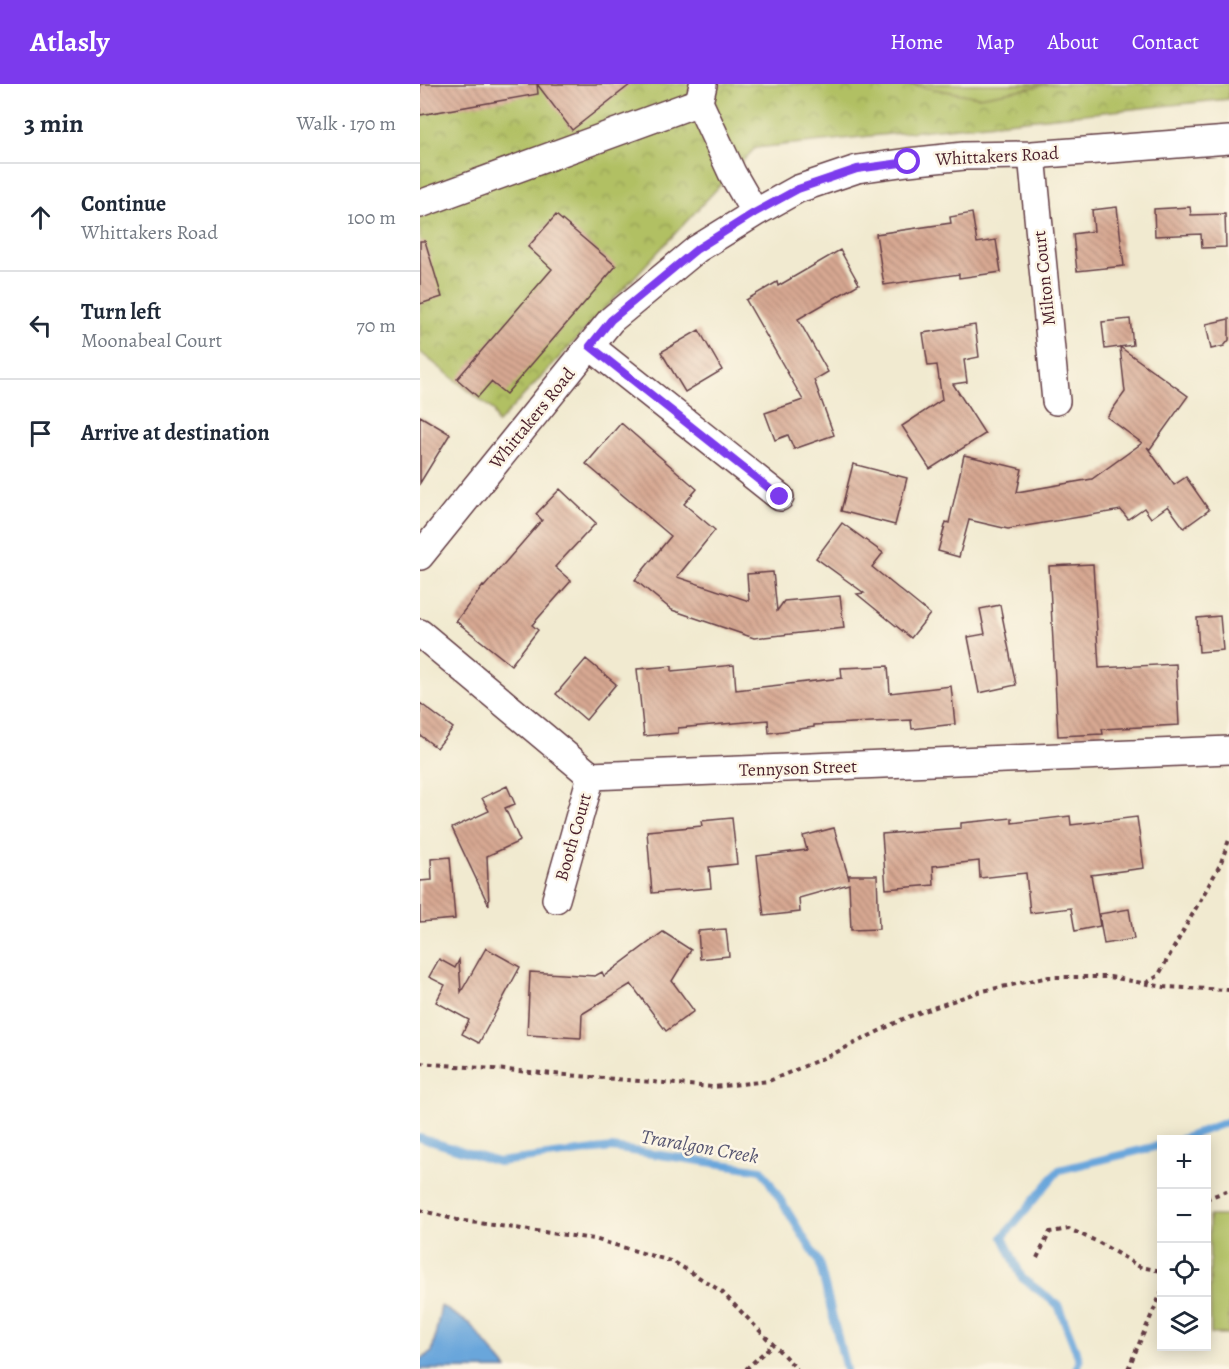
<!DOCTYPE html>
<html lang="en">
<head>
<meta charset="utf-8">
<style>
	:root { --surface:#fff; --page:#f6f6f7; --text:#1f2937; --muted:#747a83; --line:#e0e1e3; --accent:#7c3aed }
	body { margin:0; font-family:Alegreya,serif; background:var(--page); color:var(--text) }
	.controls { position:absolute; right:18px; bottom:18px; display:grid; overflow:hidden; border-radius:0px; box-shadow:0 3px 15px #0003 }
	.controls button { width:54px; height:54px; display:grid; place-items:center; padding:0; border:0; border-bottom:2px solid var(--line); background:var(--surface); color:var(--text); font:30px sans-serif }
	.stop { position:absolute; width:18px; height:18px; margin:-14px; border:4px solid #7c3aed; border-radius:50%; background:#fff }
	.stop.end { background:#7c3aed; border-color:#fff; box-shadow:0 2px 6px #0008 }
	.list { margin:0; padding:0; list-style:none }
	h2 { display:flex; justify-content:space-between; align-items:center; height:78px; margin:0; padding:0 24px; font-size:26px }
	h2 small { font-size:20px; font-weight:400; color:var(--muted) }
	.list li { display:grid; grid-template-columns:39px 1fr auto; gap:18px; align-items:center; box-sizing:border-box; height:108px; padding:0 24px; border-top:2px solid var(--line) }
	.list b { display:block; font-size:22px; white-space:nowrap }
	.list p { margin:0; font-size:20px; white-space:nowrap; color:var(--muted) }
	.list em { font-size:20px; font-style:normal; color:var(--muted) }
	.icon { flex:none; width:33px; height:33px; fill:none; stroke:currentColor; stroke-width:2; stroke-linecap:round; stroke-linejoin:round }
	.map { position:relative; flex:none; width:809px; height:1285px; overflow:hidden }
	header { display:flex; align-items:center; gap:36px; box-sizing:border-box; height:84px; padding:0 30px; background:var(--accent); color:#fff }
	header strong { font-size:28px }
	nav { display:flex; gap:33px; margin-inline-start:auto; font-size:21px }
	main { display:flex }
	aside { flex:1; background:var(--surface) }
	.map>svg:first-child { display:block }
	.park { fill:url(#park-crowns); stroke:#7e7047; stroke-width:1.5 }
	.garden { fill:#b1c063; stroke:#7e7047; stroke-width:1.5 }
	.water { fill:#69a6db; stroke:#5a6283; stroke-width:1.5 }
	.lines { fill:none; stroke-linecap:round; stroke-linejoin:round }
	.stream { stroke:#69a6db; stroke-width:8 }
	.building { fill:url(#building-back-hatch) }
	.minor-casing { stroke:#633d44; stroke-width:30 }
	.path { stroke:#633d44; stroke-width:4; stroke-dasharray:4.5 4.5; stroke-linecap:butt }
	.minor { stroke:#fff; stroke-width:27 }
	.route { stroke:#7c3aed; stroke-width:8 }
	.labels { text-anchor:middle; stroke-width:5; stroke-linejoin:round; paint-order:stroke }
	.street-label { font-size:18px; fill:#4a1f2b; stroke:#fcf5e5 }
	.water-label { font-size:20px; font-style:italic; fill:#565571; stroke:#fcf5e5 }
</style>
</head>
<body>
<header>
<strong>Atlasly</strong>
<nav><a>Home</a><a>Map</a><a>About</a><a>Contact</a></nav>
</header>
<main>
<aside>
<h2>3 min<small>Walk · 170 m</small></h2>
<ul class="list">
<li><svg class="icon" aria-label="ahead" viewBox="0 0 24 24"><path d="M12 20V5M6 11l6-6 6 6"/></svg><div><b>Continue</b><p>Whittakers Road</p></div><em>100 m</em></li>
<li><svg class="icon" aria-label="left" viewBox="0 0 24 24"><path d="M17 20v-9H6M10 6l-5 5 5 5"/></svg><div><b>Turn left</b><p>Moonabeal Court</p></div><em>70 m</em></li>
<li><svg class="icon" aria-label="arrive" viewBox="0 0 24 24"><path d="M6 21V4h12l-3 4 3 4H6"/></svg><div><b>Arrive at destination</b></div></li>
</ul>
</aside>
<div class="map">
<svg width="809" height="1285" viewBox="0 0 809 1285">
	<defs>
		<pattern id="park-crowns" width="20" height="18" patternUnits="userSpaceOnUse" patternTransform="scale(1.5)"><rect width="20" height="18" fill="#b1c063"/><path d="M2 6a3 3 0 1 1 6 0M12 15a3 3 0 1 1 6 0" fill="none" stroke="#929b52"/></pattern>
		<pattern id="building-back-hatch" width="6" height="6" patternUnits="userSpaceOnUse" patternTransform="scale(1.5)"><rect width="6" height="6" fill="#d7a892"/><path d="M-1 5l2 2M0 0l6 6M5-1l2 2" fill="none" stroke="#b08877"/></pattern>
	</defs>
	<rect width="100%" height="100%" fill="#fcf5e5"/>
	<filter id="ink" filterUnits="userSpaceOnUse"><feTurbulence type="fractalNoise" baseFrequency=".0167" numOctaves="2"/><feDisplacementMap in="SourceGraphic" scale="12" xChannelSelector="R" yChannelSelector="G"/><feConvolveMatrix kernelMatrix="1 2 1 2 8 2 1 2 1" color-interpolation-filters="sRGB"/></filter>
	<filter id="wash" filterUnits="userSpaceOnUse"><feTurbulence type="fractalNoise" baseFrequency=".008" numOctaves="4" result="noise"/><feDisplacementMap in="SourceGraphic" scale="24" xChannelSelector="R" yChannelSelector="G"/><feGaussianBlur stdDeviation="1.35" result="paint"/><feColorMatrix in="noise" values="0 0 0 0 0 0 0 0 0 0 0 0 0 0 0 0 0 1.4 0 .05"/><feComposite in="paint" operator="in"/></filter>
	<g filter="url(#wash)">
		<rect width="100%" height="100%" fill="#f1ead0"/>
		<path class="park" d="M 0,0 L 809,0 L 809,15 L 335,64 L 77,340 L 73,326 L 0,268 Z"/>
		<path class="garden" d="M 486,0 L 631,0 L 559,13 Z
			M 789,1132 L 809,1132 L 809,1250 L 791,1250 Z"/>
		<path class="water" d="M 21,1222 L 50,1240 L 87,1285 L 0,1285 L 0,1276 L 12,1268 Z"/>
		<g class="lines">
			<path class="stream" d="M 0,1054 L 78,1078 L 192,1064 L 342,1086 L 399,1178 L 426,1285
				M 759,1056 L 809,1037
				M 656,1285 L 660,1277 L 638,1221 L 602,1194 L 583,1153 L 639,1086 L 742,1061"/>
		</g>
		<g id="blocks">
			<path class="building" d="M 0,0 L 211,0 L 152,46 L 117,0 L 118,10 L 0,31 Z
				M 697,123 L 704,182 L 657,187 L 653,150 L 674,147 L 672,126 Z
				M 770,123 L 771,131 L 805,130 L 806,163 L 782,164 L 781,150 L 735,152 L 734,125 Z
				M 552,129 L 557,159 L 576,156 L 581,188 L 539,194 L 539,190 L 464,201 L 456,150 L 531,139 L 530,133 Z
				M 136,131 L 196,182 L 86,310 L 71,298 L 58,313 L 37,295 L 132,185 L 108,163 Z
				M 0,157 L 5,157 L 22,213 L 0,220 Z
				M 420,166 L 439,200 L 378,235 L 408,288 L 394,296 L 414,351 L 374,365 L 368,351 L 355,356 L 345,329 L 383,316 L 326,216 L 357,198 L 358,202 Z
				M 710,235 L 713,261 L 685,265 L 682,238 Z
				M 809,235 L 809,256 L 804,262 L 791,265 L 786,240 Z
				M 555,241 L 559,273 L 544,276 L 547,298 L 533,300 L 565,350 L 510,385 L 482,342 L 522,316 L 517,281 L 508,282 L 503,249 Z
				M 279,246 L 302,286 L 265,308 L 241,268 Z
				M 700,263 L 768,312 L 730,365 L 727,363 L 754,401 L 766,393 L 789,426 L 764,444 L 748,422 L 731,434 L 724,424 L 708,435 L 701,426 L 588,445 L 549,436 L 539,473 L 518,467 L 526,438 L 529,439 L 544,371 L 602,385 L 597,408 L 672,395 L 722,359 L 687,333 L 705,308 Z
				M 0,332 L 30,350 L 0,399 Z
				M 201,339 L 277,405 L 264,420 L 295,446 L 257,493 L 329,517 L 327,490 L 353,488 L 357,527 L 364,517 L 420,512 L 424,544 L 334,554 L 252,526 L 215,496 L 251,452 L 166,380 Z
				M 433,380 L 487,394 L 475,441 L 421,427 Z
				M 140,405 L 176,439 L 135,483 L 151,497 L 112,541 L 118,546 L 91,581 L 36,537 L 63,502 L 64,503 L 122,436 L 116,430 Z
				M 422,439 L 463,469 L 452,483 L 510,530 L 491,554 L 437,510 L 444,509 L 396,474 Z
				M 673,480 L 679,584 L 756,580 L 759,641 L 682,645 L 683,650 L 638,652 L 629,482 Z
				M 580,521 L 596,601 L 559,609 L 548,553 L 565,550 L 560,525 Z
				M 800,532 L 803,566 L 779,568 L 777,534 Z
				M 166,575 L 196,600 L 166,636 L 136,610 Z
				M 314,581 L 316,606 L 422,594 L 421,584 L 468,582 L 470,609 L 531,602 L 535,640 L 492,645 L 491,636 L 394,641 L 394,643 L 349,649 L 348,636 L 258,644 L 258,649 L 224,652 L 217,585 L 252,582 L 252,587 Z
				M 0,619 L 33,644 L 17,664 L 0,651 Z
				M 87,702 L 95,720 L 85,724 L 100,757 L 67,772 L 69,822 L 32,744 L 69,727 L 62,714 Z
				M 650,732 L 651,741 L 717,733 L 724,784 L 671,791 L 680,842 L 655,847 L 651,824 L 610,829 L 606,789 L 560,794 L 559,777 L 513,782 L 514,801 L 466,805 L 462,750 L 541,744 L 541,739 L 592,734 L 592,739 Z
				M 312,734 L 317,780 L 289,783 L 291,804 L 232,809 L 227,747 L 282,742 L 281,737 Z
				M 414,744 L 429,795 L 429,791 L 457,791 L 459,845 L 431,846 L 429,800 L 379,814 L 380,828 L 344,832 L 337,772 L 387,766 L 383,752 Z
				M 30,773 L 35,835 L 0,838 L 0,797 L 12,796 L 11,775 Z
				M 709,825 L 714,855 L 684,860 L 679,830 Z
				M 306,845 L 309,872 L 280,875 L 278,847 Z
				M 243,848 L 271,866 L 252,897 L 274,927 L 246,947 L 211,900 L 162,930 L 161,954 L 107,951 L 110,888 L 175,892 L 182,888 L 184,892 Z
				M 66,864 L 100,883 L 59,959 L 42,950 L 49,936 L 16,918 L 25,901 L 9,893 L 19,875 L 35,884 L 39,876 L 41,908 Z"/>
		</g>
	</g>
	<g filter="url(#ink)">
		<use href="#blocks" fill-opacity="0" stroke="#633d44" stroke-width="1.5"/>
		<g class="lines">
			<defs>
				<path id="minor" d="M 283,1 L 279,18 L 312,89 L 335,129
					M 612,71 L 636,317
					M 0,120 L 279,18
					M 170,262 L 360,413
					M 0,472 L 191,236 L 277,165 L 335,129 L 378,105 L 437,85 L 488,78 L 544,72 L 612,71 L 809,56
					M 0,549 L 171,692 L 809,666
					M 136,815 L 171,692"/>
			</defs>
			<use href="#minor" class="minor-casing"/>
			<path class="path" d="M 726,899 L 738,892 L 800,781 L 809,756
				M 0,979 L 293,1003 L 349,997 L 413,970 L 485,934 L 558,908 L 629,893 L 690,893 L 744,903 L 809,906
				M 786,1115 L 809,1106
				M 0,1126 L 37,1136 L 174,1155 L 254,1178 L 301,1207 L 377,1285
				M 617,1174 L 630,1148 L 649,1145 L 678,1158 L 720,1183 L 742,1187
				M 326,1285 L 353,1260
				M 708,1285 L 742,1207"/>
			<use href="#minor" class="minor"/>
		</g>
	</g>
	<g class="lines" filter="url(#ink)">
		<path class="route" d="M 360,413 L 170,262 L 191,236 L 277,165 L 334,129 L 378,105 L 437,85 L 488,78"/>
	</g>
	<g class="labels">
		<g class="street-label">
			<text transform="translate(577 72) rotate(-3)" y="6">Whittakers Road</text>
			<text transform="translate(624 194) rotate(-96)" y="6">Milton Court</text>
			<text transform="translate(112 334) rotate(-51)" y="6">Whittakers Road</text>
			<text transform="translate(378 684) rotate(-2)" y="6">Tennyson Street</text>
			<text transform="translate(153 753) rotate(-74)" y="6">Booth Court</text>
		</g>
		<g class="water-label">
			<text transform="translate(280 1062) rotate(10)" y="7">Traralgon Creek</text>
		</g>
	</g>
</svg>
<div class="controls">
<button>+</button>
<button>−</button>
<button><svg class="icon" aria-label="locate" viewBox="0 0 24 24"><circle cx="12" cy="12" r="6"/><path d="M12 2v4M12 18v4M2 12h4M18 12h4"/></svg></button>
<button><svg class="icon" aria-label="layers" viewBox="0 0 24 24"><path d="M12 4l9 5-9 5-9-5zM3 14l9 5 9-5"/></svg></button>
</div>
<div class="stop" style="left:488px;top:78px"></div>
<div class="stop end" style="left:360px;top:413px"></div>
</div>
</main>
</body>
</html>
